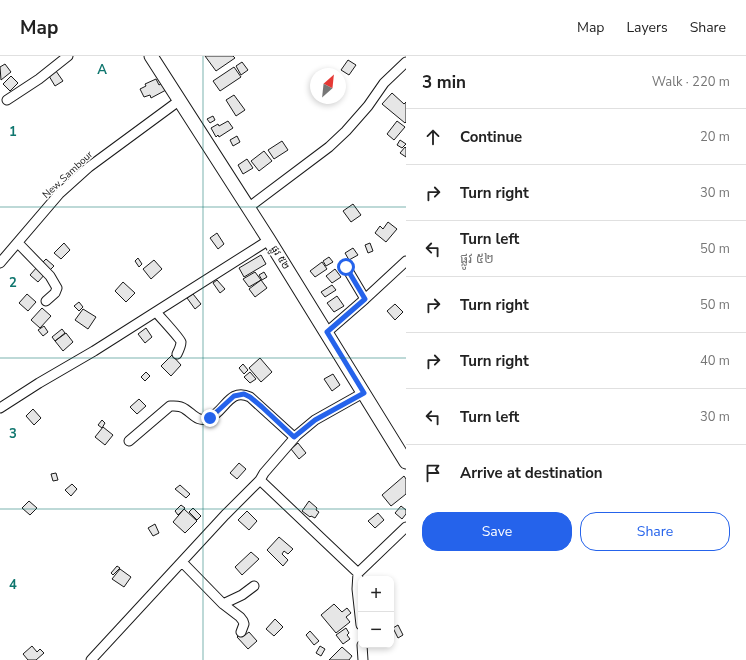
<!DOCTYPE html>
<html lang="en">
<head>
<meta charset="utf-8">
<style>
	:root { --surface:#fff; --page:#f2f2f2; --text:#222; --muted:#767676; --line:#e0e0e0; --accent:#2563eb }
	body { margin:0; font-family:"Nunito Sans","Noto Sans Khmer",sans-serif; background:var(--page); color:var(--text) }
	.controls { position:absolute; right:12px; bottom:12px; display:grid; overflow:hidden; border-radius:8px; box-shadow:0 2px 6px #0003 }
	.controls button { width:36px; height:36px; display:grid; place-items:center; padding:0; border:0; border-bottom:1px solid var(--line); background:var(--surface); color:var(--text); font:20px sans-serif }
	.compass { position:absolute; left:310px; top:12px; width:36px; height:36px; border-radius:50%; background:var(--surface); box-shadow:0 2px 6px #0003; rotate:27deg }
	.stop { position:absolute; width:12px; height:12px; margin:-9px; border:3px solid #2563eb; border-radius:50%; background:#fff }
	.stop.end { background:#2563eb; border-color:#fff; box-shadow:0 1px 4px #0008 }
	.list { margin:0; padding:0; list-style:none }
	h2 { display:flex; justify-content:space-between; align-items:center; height:52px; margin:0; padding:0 16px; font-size:17px }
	h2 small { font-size:13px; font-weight:400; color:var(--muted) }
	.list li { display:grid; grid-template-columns:26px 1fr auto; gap:12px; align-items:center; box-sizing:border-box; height:56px; padding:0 16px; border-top:1px solid var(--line) }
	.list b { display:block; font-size:15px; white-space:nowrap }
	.list p { margin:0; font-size:13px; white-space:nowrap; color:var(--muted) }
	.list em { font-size:13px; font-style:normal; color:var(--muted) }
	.actions { display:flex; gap:8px; padding:12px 16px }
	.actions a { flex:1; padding:9px 0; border:1px solid var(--accent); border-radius:16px; text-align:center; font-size:14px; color:var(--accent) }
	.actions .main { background:var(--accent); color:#fff }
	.icon { flex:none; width:22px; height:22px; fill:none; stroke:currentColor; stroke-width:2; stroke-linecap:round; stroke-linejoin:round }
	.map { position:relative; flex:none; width:406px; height:604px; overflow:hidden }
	header { display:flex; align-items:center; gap:24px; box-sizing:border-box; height:56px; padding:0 20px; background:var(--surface); border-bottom:1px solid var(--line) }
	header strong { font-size:19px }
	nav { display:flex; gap:22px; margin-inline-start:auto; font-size:14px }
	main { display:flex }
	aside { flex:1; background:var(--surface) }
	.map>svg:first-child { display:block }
	.building { fill:#e6e6e6; stroke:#1a1a1a }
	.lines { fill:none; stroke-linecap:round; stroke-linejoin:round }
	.street-casing { stroke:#1a1a1a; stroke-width:11 }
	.secondary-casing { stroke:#1a1a1a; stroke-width:15 }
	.street { stroke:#fff; stroke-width:9 }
	.secondary { stroke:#fff; stroke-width:13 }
	.route { stroke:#2563eb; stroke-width:5 }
	.grid { fill:none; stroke:#0f766e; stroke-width:1; stroke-opacity:0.55 }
	.labels { text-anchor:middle; stroke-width:3; stroke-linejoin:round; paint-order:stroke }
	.street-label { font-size:10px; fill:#1a1a1a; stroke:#fff }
	.grid-label { font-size:13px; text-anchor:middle; font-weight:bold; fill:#0f766e; stroke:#fff; stroke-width:3; stroke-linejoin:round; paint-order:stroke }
</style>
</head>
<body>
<header>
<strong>Map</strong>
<nav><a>Map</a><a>Layers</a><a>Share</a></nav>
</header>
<main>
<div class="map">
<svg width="406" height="604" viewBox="0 0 406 604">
	<rect width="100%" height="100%" fill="#fff"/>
	<path class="building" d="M 205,0 L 233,0 L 235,2 L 216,15 Z
		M 348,4 L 356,9 L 349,19 L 341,14 Z
		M 242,6 L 248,14 L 241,19 L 236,10 Z
		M 5,8 L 11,16 L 1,24 L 0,11 Z
		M 234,11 L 241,21 L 220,35 L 213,25 Z
		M 56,15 L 63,25 L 55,30 L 49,20 Z
		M 11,20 L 18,27 L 10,35 L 3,28 Z
		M 156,23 L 159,29 L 162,27 L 166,34 L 151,42 L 150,39 L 144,41 L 140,33 L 146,30 L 145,28 Z
		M 392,37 L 404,48 L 406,46 L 406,66 L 405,67 L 382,48 Z
		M 234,39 L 245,54 L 236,60 L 226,44 Z
		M 213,60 L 215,64 L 210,67 L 207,63 Z
		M 228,65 L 233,72 L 219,81 L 218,79 L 216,81 L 211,72 L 218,68 L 219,70 Z
		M 397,65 L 405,71 L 394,84 L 387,78 Z
		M 237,80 L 240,86 L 233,90 L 230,84 Z
		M 400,84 L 406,88 L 402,92 L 397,89 Z
		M 282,85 L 288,94 L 274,103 L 268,94 Z
		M 405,91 L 406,92 L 406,101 L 400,97 Z
		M 264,95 L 272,105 L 259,115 L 251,105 Z
		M 247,103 L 253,112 L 243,118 L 238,109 Z
		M 353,148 L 361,159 L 351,166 L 343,155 Z
		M 388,166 L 397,173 L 386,186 L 375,177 L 380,170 L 383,173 Z
		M 217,177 L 224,188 L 218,193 L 210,182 Z
		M 64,187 L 70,194 L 61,203 L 54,197 Z
		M 370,187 L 373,195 L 368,197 L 365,189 Z
		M 353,192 L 358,199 L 349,204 L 345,197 Z
		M 261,199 L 266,208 L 244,221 L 239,212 Z
		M 329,201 L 333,206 L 326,210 L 323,205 Z
		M 138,202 L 142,208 L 139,211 L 135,205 Z
		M 46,203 L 54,210 L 50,214 L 42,207 Z
		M 154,204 L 162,213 L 151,223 L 143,213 Z
		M 322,206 L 327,213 L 315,221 L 310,215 Z
		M 38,210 L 46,217 L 38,226 L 30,219 Z
		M 335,213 L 341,221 L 332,227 L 326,220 Z
		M 255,216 L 261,224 L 249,231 L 243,223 Z
		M 264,216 L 267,221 L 262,224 L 259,219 Z
		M 217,224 L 225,233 L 220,237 L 213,227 Z
		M 261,224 L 267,232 L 255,241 L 249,233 Z
		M 123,226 L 135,237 L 126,246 L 115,235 Z
		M 332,229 L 336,234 L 325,241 L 321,236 Z
		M 27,238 L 36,246 L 28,255 L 19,247 Z
		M 193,238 L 201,248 L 195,253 L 187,242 Z
		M 337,240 L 344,250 L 334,256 L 327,247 Z
		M 79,246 L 83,251 L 79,255 L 74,250 Z
		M 395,248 L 403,256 L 395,264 L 387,255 Z
		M 42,252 L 51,260 L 40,272 L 31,264 Z
		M 83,253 L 96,261 L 88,273 L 75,264 Z
		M 44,270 L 48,276 L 43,280 L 38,274 Z
		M 146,272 L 152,281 L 145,287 L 138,278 Z
		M 62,273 L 65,277 L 55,285 L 52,281 Z
		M 66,277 L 73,286 L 63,295 L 55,285 Z
		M 172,299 L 181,309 L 171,320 L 161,310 Z
		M 260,302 L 272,316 L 261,326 L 249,312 Z
		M 243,308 L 248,314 L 244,318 L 239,312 Z
		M 146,316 L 150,320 L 145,325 L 141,321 Z
		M 250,316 L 256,323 L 250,327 L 244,321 Z
		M 333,318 L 340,329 L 332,335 L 324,323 Z
		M 139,343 L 146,350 L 137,358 L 130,351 Z
		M 33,353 L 41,362 L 34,369 L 26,360 Z
		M 102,364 L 105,367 L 102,372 L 98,369 Z
		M 103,371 L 113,379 L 105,389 L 95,381 Z
		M 298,387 L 306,397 L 299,403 L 291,393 Z
		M 239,407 L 246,413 L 237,423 L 230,417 Z
		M 56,417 L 58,424 L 53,425 L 51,418 Z
		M 404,420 L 406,423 L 406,438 L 391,450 L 382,439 Z
		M 72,428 L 77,433 L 71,440 L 65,434 Z
		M 180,429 L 190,438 L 186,442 L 175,433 Z
		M 29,445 L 37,452 L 30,459 L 22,452 Z
		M 309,445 L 317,452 L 316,454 L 319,456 L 315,462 L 311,460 L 310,461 L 302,455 Z
		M 181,449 L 185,452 L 178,459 L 175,455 Z
		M 401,450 L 406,454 L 406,458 L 402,463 L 395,457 Z
		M 193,452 L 201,460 L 197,464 L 189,456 Z
		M 184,453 L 197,465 L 185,477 L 173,466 Z
		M 247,455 L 257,465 L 249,474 L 238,464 Z
		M 378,457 L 384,464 L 375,472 L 368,465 Z
		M 155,468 L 159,477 L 153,480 L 148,472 Z
		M 279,481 L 293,493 L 288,498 L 284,495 L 282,498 L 288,504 L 283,510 L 267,494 Z
		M 251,496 L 259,503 L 242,519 L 235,511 Z
		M 117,510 L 120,512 L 113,519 L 111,517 Z
		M 120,513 L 131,521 L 124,531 L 112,523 Z
		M 334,548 L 342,556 L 347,552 L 351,557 L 346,561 L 350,566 L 336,577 L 321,559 Z
		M 275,563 L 283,571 L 274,580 L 266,573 Z
		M 398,569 L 403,579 L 398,582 L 393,572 Z
		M 346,572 L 349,577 L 347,579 L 350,583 L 343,588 L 336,579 Z
		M 310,575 L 319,585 L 314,589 L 306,579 Z
		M 242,576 L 245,579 L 249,576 L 257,585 L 248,593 L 237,581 Z
		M 32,590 L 37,596 L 40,593 L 44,597 L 36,604 L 28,604 L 23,598 Z
		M 320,590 L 325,593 L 321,600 L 316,597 Z
		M 342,591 L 352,600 L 349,604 L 329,604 Z"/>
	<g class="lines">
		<defs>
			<path id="street" d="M 7,44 L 39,23 L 68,0
				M 248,152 L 329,91 L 346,75 L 368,50 L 384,27 L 406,6
				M 18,187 L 50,220 L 57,232 L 55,237 L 46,245
				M 0,207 L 59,138 L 89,111 L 180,44
				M 346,211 L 365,243
				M 156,256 C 160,261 180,282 181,286 C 181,290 179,294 177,298
				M 327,276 L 365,243 L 406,205
				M 0,352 L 39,327 L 94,295 L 269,184
				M 129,385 L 170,350 C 175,350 180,349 185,353 C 193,358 198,367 209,362 C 225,356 229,331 250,341 L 294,381
				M 260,424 L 358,517
				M 182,506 L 223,548 L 240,561 L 243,565 L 244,568 L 241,576
				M 223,548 L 242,539 L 254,530
				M 361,569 L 357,533 L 358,517 L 406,471
				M 362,589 L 363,604
				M 91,604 L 225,459 L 260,424 L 264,417 L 297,379 L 315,364 L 363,337"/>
			<path id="secondary" d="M 151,0 L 269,184 L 406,406"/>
		</defs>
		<use href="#street" class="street-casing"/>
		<use href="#secondary" class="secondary-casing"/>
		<use href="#street" class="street"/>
		<use href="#secondary" class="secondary"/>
	</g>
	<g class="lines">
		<path class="route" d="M 210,362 L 234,340 L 244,338 L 250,341 L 262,351 L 294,381 L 315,364 L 364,337 L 327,276 L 365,243 L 346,211"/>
	</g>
	<path class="grid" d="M 203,0 L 203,604M 0,151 L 406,151M 0,302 L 406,302M 0,453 L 406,453"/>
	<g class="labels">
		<g class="street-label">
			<text transform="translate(67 118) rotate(-43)" y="4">New Sambour</text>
			<text transform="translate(281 201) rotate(58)" y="4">ផ្លូវ ៥២</text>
		</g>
	</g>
	<g class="grid-label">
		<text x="102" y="18">A</text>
		<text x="13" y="80">1</text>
		<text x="13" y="231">2</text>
		<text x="13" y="382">3</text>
		<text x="13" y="533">4</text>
	</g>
</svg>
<div class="controls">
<button>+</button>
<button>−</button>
</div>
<svg class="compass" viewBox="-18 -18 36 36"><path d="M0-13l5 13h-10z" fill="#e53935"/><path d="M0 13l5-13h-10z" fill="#767676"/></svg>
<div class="stop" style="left:346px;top:211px"></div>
<div class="stop end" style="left:210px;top:362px"></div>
</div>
<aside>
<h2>3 min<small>Walk · 220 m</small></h2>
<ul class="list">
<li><svg class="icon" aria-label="ahead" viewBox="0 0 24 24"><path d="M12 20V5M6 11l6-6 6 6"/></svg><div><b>Continue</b></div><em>20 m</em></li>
<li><svg class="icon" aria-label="right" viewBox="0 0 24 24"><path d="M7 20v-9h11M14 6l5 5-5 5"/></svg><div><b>Turn right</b></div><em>30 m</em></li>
<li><svg class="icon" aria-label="left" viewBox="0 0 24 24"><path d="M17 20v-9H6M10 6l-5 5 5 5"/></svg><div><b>Turn left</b><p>ផ្លូវ ៥២</p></div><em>50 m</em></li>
<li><svg class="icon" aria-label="right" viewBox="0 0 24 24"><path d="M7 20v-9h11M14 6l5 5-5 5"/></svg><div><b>Turn right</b></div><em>50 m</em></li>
<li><svg class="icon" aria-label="right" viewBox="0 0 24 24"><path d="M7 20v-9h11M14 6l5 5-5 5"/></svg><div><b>Turn right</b></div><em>40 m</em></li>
<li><svg class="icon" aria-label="left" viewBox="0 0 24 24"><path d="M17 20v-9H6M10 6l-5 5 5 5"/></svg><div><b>Turn left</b></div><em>30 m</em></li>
<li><svg class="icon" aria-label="arrive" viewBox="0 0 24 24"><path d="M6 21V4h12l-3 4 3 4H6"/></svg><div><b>Arrive at destination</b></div></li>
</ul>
<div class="actions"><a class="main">Save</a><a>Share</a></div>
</aside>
</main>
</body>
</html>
